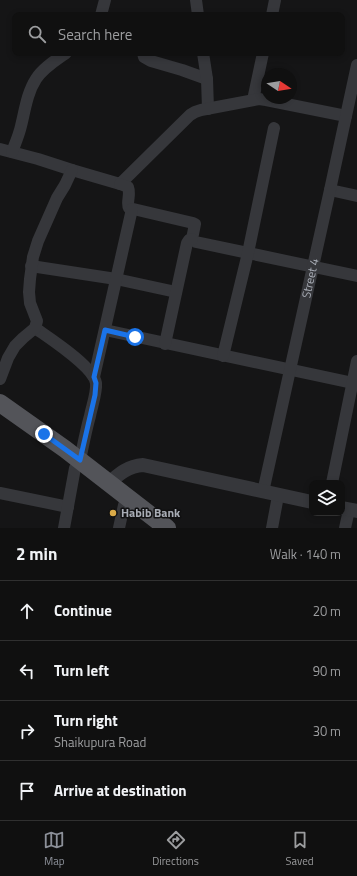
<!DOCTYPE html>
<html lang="en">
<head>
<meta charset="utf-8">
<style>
	:root { --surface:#101010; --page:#1e1e1e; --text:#f1f3f6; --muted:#9c9d9f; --line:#303030; --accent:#8c9099 }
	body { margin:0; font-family:"Titillium Web",sans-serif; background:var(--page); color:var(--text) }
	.controls { position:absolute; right:12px; bottom:12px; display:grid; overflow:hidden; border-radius:8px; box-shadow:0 2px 6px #0003 }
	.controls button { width:36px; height:36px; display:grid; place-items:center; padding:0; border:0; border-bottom:1px solid var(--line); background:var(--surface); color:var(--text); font:20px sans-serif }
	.compass { position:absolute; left:261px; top:68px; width:36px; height:36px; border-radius:50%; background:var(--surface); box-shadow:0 2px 6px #0003; rotate:102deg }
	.stop { position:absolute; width:12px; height:12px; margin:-9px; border:3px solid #1a73e8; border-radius:50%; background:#fff }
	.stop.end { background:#1a73e8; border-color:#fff; box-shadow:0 1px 4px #0008 }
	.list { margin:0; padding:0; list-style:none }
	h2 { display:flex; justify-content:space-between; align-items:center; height:52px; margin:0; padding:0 16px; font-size:17px }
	h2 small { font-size:13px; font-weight:400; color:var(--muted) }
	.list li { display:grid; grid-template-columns:26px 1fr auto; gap:12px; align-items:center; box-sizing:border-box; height:60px; padding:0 16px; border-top:1px solid var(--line) }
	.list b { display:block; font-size:15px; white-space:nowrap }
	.list p { margin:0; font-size:13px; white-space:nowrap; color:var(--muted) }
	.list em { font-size:13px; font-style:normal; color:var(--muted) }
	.icon { flex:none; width:22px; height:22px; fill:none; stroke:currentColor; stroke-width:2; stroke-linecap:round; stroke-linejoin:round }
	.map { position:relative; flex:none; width:357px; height:528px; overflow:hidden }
	.search { position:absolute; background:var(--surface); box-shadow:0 2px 6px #0003; left:12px; right:12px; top:12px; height:44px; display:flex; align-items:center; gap:10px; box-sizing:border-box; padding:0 14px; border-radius:8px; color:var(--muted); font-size:15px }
	.sheet { height:292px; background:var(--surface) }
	nav { display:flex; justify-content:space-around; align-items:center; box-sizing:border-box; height:56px; border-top:1px solid var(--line); background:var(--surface); font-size:11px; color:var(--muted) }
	nav a { display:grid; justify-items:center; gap:2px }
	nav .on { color:var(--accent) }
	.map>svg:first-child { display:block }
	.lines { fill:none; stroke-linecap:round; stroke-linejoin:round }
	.minor { stroke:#36373b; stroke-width:12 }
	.tertiary { stroke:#36373b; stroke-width:14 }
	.primary { stroke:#535459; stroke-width:18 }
	.route { stroke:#1a73e8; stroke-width:5 }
	.poi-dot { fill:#daaa48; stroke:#101011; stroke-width:1.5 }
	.labels { text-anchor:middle; stroke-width:3; stroke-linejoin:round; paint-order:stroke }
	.street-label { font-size:12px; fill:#a8acb5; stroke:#101011 }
	.poi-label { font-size:12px; font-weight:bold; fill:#a8acb5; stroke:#101011; text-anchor:start }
</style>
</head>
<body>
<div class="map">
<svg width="357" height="528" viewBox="0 0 357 528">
	<rect width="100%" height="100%" fill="#151516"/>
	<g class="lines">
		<g class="minor">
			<path d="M 196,0 L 198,15"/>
			<path d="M 101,15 L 105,0"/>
			<path d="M 272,15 L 275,0"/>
			<path d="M 143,53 L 144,57 L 151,61 L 182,70 L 207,79"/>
			<path d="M 203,53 L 207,79 L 208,109"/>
			<path d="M 253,100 L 263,53"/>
			<path d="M 0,149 L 38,159 L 72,170 L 120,184 L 190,115 L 195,112 L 201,110 L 259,99 L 266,100 L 346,116"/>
			<path d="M 12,152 C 15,144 19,135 21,126 C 25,110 27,93 36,79 C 43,68 56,60 66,53"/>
			<path d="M 120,184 L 128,187 C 131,195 126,203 129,208 L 193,223 L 195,224 L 192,239 L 196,242 L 357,276"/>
			<path d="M 330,190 L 357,196"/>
			<path d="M 31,266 L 116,279 L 176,292"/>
			<path d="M 35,328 C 49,338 93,366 96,383 C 97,392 92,406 90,416 C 86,430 83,446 80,460"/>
			<path d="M 105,330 L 357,384"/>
			<path d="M 165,344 L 187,243 L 189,240 L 192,239"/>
			<path d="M 223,356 L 248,253 L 274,128"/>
			<path d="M 94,377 L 132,209"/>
			<path d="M 0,379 L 8,358 L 15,346 L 23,338 L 35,328 L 37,321 L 30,303 L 29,292 L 30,279 L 33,257 L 38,241 L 57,198 L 65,185 L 72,170"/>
			<path d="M 332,483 L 357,361"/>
			<path id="s1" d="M 263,492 L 290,370 L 330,190 L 357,65"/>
			<path d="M 0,493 L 68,507"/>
			<path d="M 64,528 L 75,468"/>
			<path d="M 119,528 L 124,505"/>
			<path d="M 272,528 L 278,496"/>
			<path d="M 345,528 L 349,510"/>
		</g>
		<path class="tertiary" d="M 109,483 C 119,474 128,466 143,465 L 312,502
			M 342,508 L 357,511"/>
		<path class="primary" d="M 0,403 L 65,449 L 167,528"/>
	</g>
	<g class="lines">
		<path class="route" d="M 44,434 L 80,460 L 95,395 L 96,383 L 94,377 L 105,330 L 135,337"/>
	</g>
	<circle class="poi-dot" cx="113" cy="513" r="4"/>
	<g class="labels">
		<g class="street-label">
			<text dy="4" stroke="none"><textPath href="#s1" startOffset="219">Street 4</textPath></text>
		</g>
		<g class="poi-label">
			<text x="121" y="517">Habib Bank</text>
		</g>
	</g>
</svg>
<div class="controls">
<button><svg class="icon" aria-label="layers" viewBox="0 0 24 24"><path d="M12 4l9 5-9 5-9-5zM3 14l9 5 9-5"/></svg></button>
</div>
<svg class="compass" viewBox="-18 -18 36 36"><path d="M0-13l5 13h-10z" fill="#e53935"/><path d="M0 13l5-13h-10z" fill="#9c9d9f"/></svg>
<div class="stop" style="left:135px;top:337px"></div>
<div class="stop end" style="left:44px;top:434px"></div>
<div class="search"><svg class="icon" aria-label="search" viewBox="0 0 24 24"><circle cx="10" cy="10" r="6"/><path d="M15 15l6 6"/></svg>Search here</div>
</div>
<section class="sheet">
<h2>2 min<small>Walk · 140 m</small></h2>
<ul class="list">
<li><svg class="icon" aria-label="ahead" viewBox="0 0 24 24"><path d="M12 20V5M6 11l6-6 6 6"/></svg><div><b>Continue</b></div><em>20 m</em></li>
<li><svg class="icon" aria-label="left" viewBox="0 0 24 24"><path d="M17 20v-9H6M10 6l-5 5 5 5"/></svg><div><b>Turn left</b></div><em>90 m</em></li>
<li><svg class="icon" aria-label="right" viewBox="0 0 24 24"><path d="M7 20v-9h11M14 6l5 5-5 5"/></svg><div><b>Turn right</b><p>Shaikupura Road</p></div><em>30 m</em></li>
<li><svg class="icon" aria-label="arrive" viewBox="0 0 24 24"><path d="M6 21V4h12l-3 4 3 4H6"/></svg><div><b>Arrive at destination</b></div></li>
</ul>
</section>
<nav>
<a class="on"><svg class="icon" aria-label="map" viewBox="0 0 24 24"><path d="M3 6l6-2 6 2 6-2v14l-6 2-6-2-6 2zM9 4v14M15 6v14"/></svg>Map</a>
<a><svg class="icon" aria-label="directions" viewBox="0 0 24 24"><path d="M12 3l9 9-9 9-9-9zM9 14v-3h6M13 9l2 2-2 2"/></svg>Directions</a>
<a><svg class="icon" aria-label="saved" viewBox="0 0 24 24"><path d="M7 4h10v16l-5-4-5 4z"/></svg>Saved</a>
</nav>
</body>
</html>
